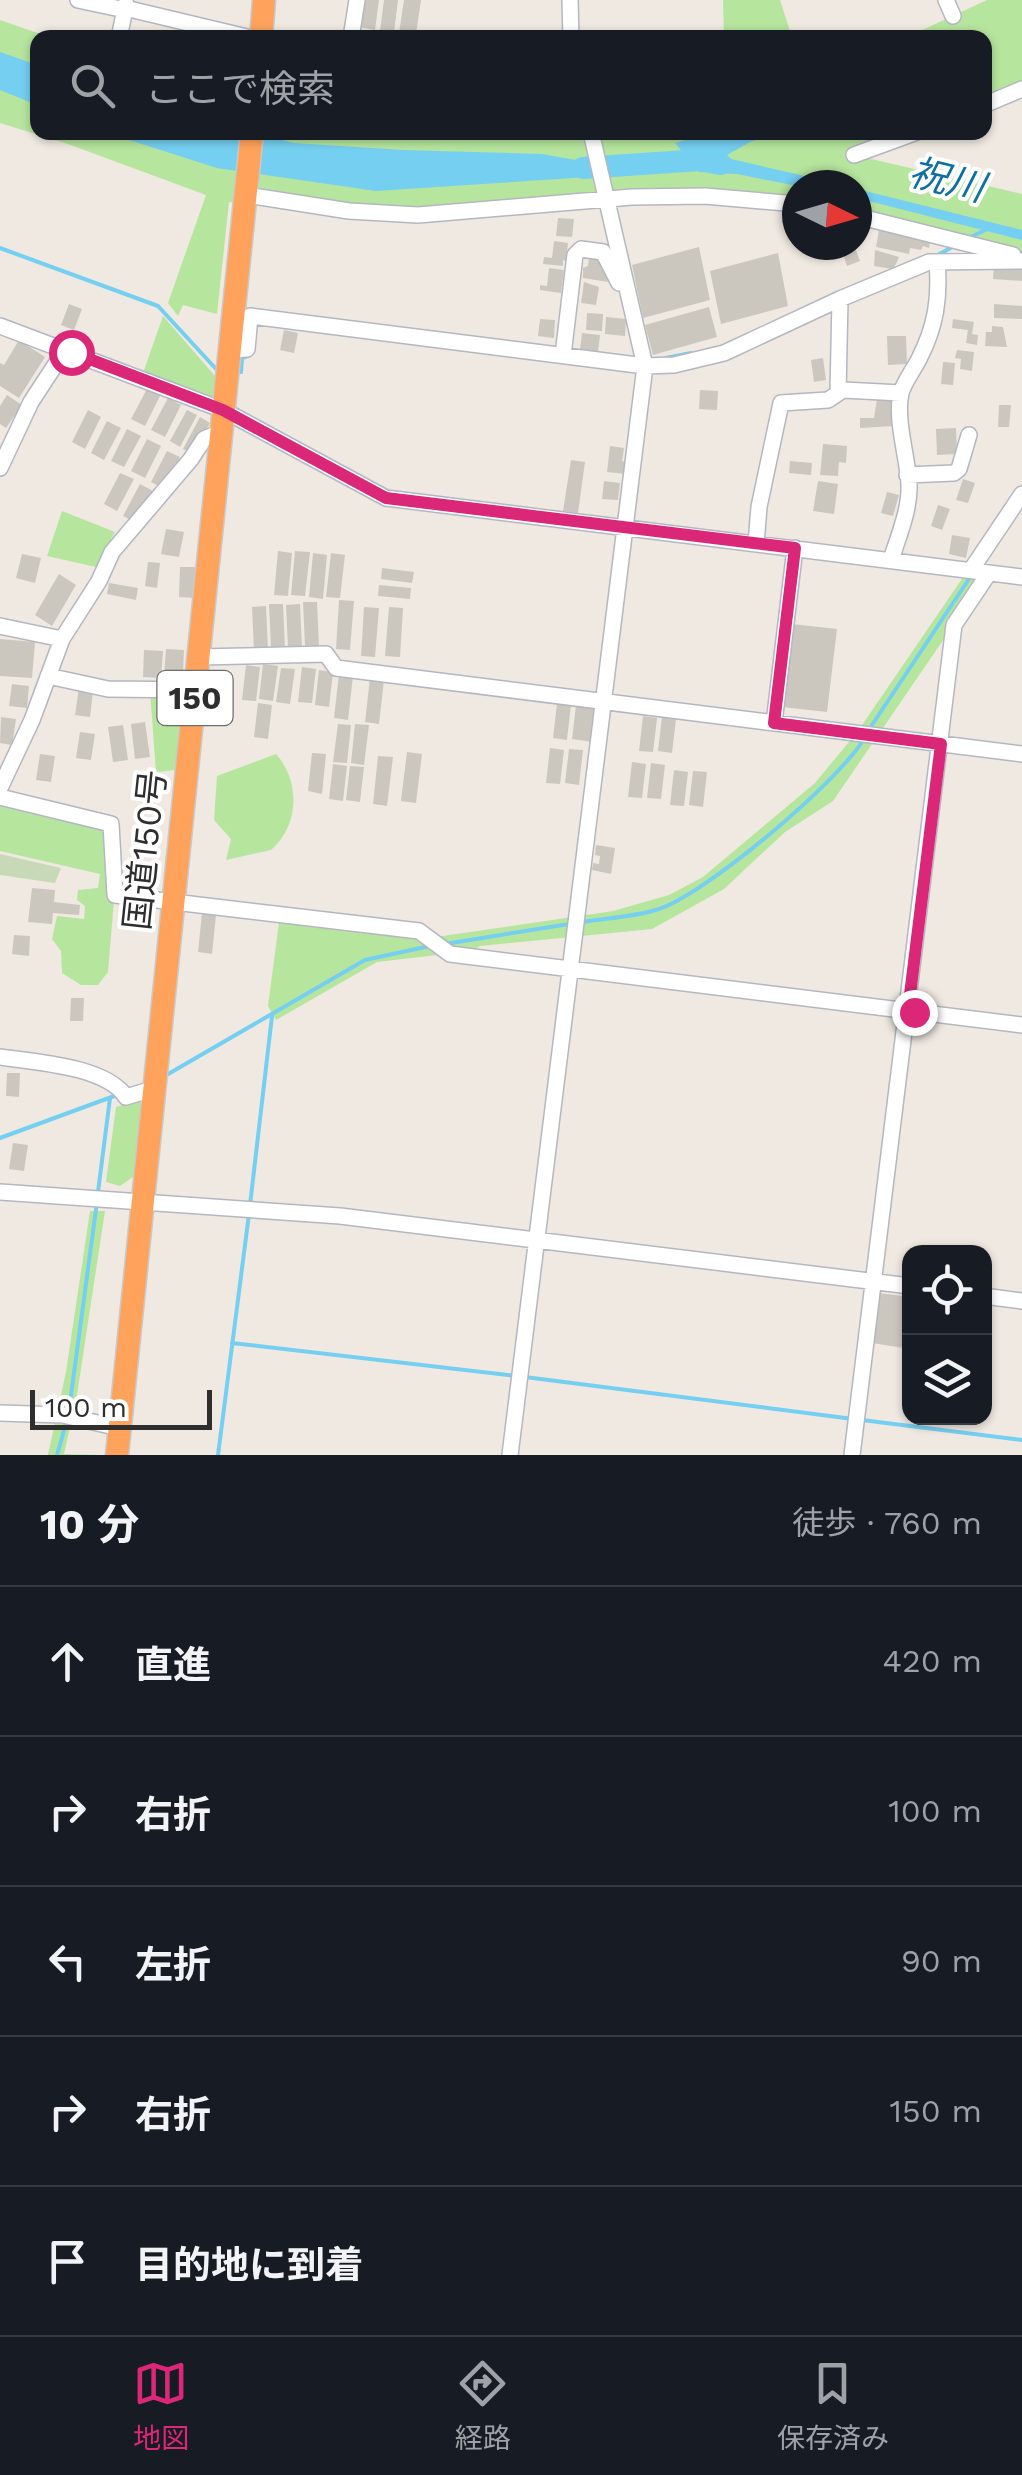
<!DOCTYPE html>
<html lang="ja">
<head>
<meta charset="utf-8">
<style>
	:root { --surface:#171b24; --page:#20242c; --text:#f1f3f6; --muted:#9ea1a6; --line:#363941; --accent:#db2777 }
	body { margin:0; font-family:"Work Sans","Noto Sans JP",sans-serif; background:var(--page); color:var(--text) }
	.controls { position:absolute; right:30px; bottom:30px; display:grid; overflow:hidden; border-radius:20px; box-shadow:0 2px 8px #0004 }
	.controls button { width:90px; height:90px; display:grid; place-items:center; padding:0; border:0; border-bottom:2px solid var(--line); background:var(--surface); color:var(--text); font:50px sans-serif }
	.compass { position:absolute; left:782px; top:170px; width:90px; height:90px; border-radius:50%; background:var(--surface); box-shadow:0 2px 8px #0004; rotate:95deg }
	.scale { position:absolute; left:30px; bottom:25px; width:182px; box-sizing:border-box; padding-left:10px; border:5px solid #2e2e2e; border-top:0; font-size:28px; line-height:35px; white-space:nowrap; color:#2e2e2e; -webkit-text-stroke:8px #fff; paint-order:stroke }
	.stop { position:absolute; width:30px; height:30px; margin:-22px; border:8px solid #db2777; border-radius:50%; background:#fff }
	.stop.end { background:#db2777; border-color:#fff; box-shadow:0 2px 10px #0008 }
	.list { margin:0; padding:0; list-style:none }
	h2 { display:flex; justify-content:space-between; align-items:center; height:130px; margin:0; padding:0 40px; font-size:42px }
	h2 small { font-size:32px; font-weight:400; color:var(--muted) }
	.list li { display:grid; grid-template-columns:65px 1fr auto; gap:30px; align-items:center; box-sizing:border-box; height:150px; padding:0 40px; border-top:2px solid var(--line) }
	.list b { display:block; font-size:38px; white-space:nowrap }
	.list em { font-size:32px; font-style:normal; color:var(--muted) }
	.icon { flex:none; width:55px; height:55px; fill:none; stroke:currentColor; stroke-width:2; stroke-linecap:round; stroke-linejoin:round }
	.map { position:relative; flex:none; width:1022px; height:1455px; overflow:hidden }
	.search { position:absolute; background:var(--surface); box-shadow:0 2px 8px #0004; left:30px; right:30px; top:30px; height:110px; display:flex; align-items:center; gap:25px; box-sizing:border-box; padding:0 35px; border-radius:20px; color:var(--muted); font-size:38px }
	.sheet { height:880px; background:var(--surface) }
	nav { display:flex; justify-content:space-around; align-items:center; box-sizing:border-box; height:140px; border-top:2px solid var(--line); background:var(--surface); font-size:28px; color:var(--muted) }
	nav a { display:grid; justify-items:center; gap:5px }
	nav .on { color:var(--accent) }
	.map>svg:first-child { display:block }
	.green { fill:#b6e59e }
	.cemetery { fill:#c8d9b8 }
	.water { fill:#75cff0 }
	.lines { fill:none; stroke-linecap:round; stroke-linejoin:round }
	.stream { stroke:#75cff0; stroke-width:4 }
	.river { stroke:#75cff0; stroke-width:22 }
	.building { fill:#cbc7bf }
	.minor-casing { stroke:#b4b7c1; stroke-width:18 }
	.highway-casing { stroke:#c9c9c9; stroke-width:25 }
	.minor { stroke:#fff; stroke-width:15 }
	.highway { stroke:#ffa35c; stroke-width:22 }
	.route { stroke:#db2777; stroke-width:12 }
	.labels { text-anchor:middle; stroke-width:8; stroke-linejoin:round; paint-order:stroke }
	.shield { fill:#fff; stroke:#6d6d6d; stroke-width:2.5 }
	.shield-label { font-size:32px; font-weight:bold; fill:#2e2e2e }
	.street-label { font-size:35px; fill:#2e2e2e; stroke:#fff }
	.water-label { font-size:38px; font-style:italic; fill:#0d6fa3; stroke:#fff }
</style>
</head>
<body>
<div class="map">
<svg width="1022" height="1455" viewBox="0 0 1022 1455">
	<rect width="100%" height="100%" fill="#efe9e1"/>
	<path class="green" d="M 723,0 L 780,0 L 792,37 L 724,37 Z
		M 987,0 L 1022,0 L 1022,81 L 985,96 L 984,38 L 905,38 Z
		M 0,20 L 49,37 L 38,38 L 38,132 L 895,133 L 854,155 L 1022,194 L 1022,261 L 857,226 L 857,185 L 797,185 L 797,213 L 696,192 L 376,214 L 229,202 L 217,314 L 183,305 L 178,316 L 168,303 L 206,195 L 68,144 L 0,123 Z
		M 163,316 L 215,376 L 212,406 L 141,379 Z
		M 62,511 L 115,532 L 96,567 L 47,556 Z
		M 968,570 L 989,573 L 833,801 L 785,832 L 724,889 L 652,929 L 480,946 L 472,951 L 377,962 L 276,1020 L 268,1006 L 280,915 L 436,937 L 613,911 L 669,895 L 703,877 L 815,783 L 858,731 Z
		M 150,690 L 187,690 L 176,770 L 156,772 Z
		M 276,754 C 300,781 300,825 271,850 L 226,860 L 231,839 L 214,820 L 217,776 Z
		M 0,801 L 111,824 L 115,888 L 108,972 L 98,985 L 81,985 L 62,973 L 61,951 L 52,939 L 57,916 L 84,919 L 85,906 L 77,900 L 78,890 L 98,888 L 100,874 L 0,851 Z
		M 143,1099 L 133,1177 L 120,1186 L 106,1182 L 116,1107 Z
		M 90,1211 L 105,1211 L 77,1395 L 64,1454 L 102,1455 L 48,1455 L 66,1372 Z"/>
	<path class="cemetery" d="M 0,854 L 61,868 L 55,883 L 0,875 Z"/>
	<path class="water" d="M 0,52 L 37,65 L 37,105 L 0,90 Z
		M 107,133 L 254,133 L 294,143 L 403,150 L 542,154 L 650,173 L 376,191 L 217,168 Z
		M 711,133 L 777,133 L 750,142 L 727,155 L 731,159 L 844,185 L 797,186 L 737,174 L 699,172 L 675,143 Z
		M 857,189 L 1022,230 L 1022,240 L 857,198 Z"/>
	<g class="lines">
		<path class="stream" d="M 971,237 L 989,228
			M 0,248 L 158,306 L 217,370
			M 936,256 L 954,246
			M 666,358 L 691,353
			M 236,372 L 241,372 L 242,358 L 248,356
			M 868,731 L 971,576
			M 583,922 C 607,918 635,917 659,909 C 707,893 837,783 864,739
			M 445,944 L 569,924
			M 163,1077 L 365,960 L 430,946
			M 0,1138 L 117,1095
			M 98,1192 L 110,1098
			M 250,1205 L 272,1016
			M 232,1343 L 516,1376
			M 525,1377 L 853,1419
			M 69,1410 L 97,1202
			M 862,1420 L 1022,1440
			M 57,1455 L 67,1420
			M 218,1455 L 249,1214"/>
		<path class="river" d="M 583,168 L 700,160 L 720,164"/>
	</g>
	<path class="building" d="M 363,0 L 379,0 L 375,30 L 359,27 Z
		M 384,0 L 398,0 L 394,33 L 380,31 Z
		M 404,0 L 421,0 L 416,34 L 399,33 Z
		M 558,218 L 574,219 L 572,237 L 556,236 Z
		M 879,230 L 930,241 L 929,248 L 923,246 L 921,250 L 910,248 L 909,254 L 876,247 Z
		M 554,241 L 568,243 L 566,261 L 563,260 L 563,266 L 543,264 L 544,257 L 552,258 Z
		M 840,245 L 854,245 L 860,261 L 847,266 Z
		M 699,247 L 710,300 L 643,318 L 632,265 Z
		M 875,250 L 899,257 L 896,264 L 892,269 L 874,266 Z
		M 778,253 L 788,306 L 721,324 L 710,271 Z
		M 589,258 L 600,260 L 608,282 L 583,278 L 583,268 L 588,266 Z
		M 994,265 L 1022,267 L 1022,281 L 993,279 Z
		M 549,268 L 564,270 L 561,293 L 540,290 L 540,285 L 547,286 Z
		M 584,282 L 599,287 L 596,305 L 581,303 Z
		M 69,304 L 82,309 L 74,330 L 61,325 Z
		M 994,304 L 1022,306 L 1022,319 L 994,318 Z
		M 709,307 L 717,337 L 653,355 L 645,325 Z
		M 587,313 L 603,314 L 602,331 L 586,330 Z
		M 606,317 L 626,319 L 625,336 L 605,334 Z
		M 540,319 L 555,320 L 554,338 L 538,336 Z
		M 953,319 L 974,322 L 972,334 L 978,335 L 977,345 L 966,343 L 968,330 L 952,328 Z
		M 992,326 L 1003,327 L 1007,347 L 985,346 L 986,332 L 992,332 Z
		M 284,330 L 298,333 L 294,353 L 280,350 Z
		M 582,333 L 600,335 L 598,352 L 580,350 Z
		M 887,336 L 906,336 L 907,364 L 888,365 Z
		M 19,340 L 45,357 L 19,398 L 0,386 L 0,363 L 4,365 Z
		M 957,350 L 974,352 L 972,371 L 960,369 L 961,359 L 955,358 Z
		M 823,358 L 826,380 L 814,382 L 811,360 Z
		M 943,362 L 955,363 L 953,385 L 941,384 Z
		M 148,387 L 161,394 L 145,426 L 131,419 Z
		M 700,390 L 718,391 L 717,410 L 699,409 Z
		M 7,395 L 22,405 L 6,428 L 0,424 L 0,406 Z
		M 168,398 L 181,405 L 165,437 L 151,430 Z
		M 877,399 L 895,399 L 894,426 L 860,428 L 860,418 L 874,418 Z
		M 999,405 L 1011,405 L 1009,427 L 998,427 Z
		M 88,410 L 101,417 L 85,449 L 72,442 Z
		M 187,410 L 197,415 L 180,447 L 170,441 Z
		M 200,417 L 210,423 L 193,454 L 183,449 Z
		M 107,421 L 121,428 L 104,460 L 91,453 Z
		M 956,428 L 957,454 L 937,455 L 936,429 Z
		M 127,429 L 141,436 L 124,467 L 111,461 Z
		M 147,439 L 161,446 L 145,478 L 131,471 Z
		M 823,444 L 847,446 L 846,463 L 839,462 L 838,476 L 820,475 Z
		M 610,446 L 624,448 L 622,461 L 628,462 L 627,474 L 607,472 Z
		M 167,451 L 180,457 L 164,489 L 151,482 Z
		M 571,460 L 585,462 L 578,513 L 563,511 Z
		M 790,461 L 812,463 L 811,475 L 789,473 Z
		M 120,473 L 134,479 L 117,511 L 104,504 Z
		M 963,479 L 975,483 L 968,503 L 956,500 Z
		M 604,481 L 620,483 L 618,500 L 602,499 Z
		M 818,481 L 838,484 L 834,514 L 813,511 Z
		M 140,484 L 153,491 L 137,523 L 123,516 Z
		M 887,492 L 899,495 L 893,516 L 881,513 Z
		M 938,505 L 950,509 L 942,530 L 931,526 Z
		M 166,529 L 184,532 L 179,557 L 161,554 Z
		M 952,535 L 970,538 L 966,558 L 949,554 Z
		M 278,551 L 292,553 L 288,596 L 274,595 Z
		M 295,551 L 310,552 L 305,596 L 291,595 Z
		M 313,553 L 327,555 L 323,599 L 309,597 Z
		M 331,553 L 345,555 L 340,598 L 326,597 Z
		M 22,554 L 41,558 L 35,583 L 16,578 Z
		M 148,562 L 160,563 L 157,588 L 145,586 Z
		M 180,567 L 196,567 L 195,598 L 179,597 Z
		M 382,568 L 414,572 L 412,583 L 381,579 Z
		M 59,574 L 76,585 L 52,626 L 35,615 Z
		M 109,583 L 138,588 L 136,600 L 107,594 Z
		M 379,585 L 411,588 L 410,599 L 378,596 Z
		M 339,600 L 354,601 L 350,650 L 336,649 Z
		M 303,602 L 317,602 L 319,646 L 305,646 Z
		M 269,604 L 283,604 L 285,648 L 271,648 Z
		M 300,604 L 302,648 L 288,649 L 286,605 Z
		M 266,606 L 268,650 L 254,651 L 252,607 Z
		M 364,607 L 379,608 L 375,657 L 361,656 Z
		M 389,607 L 403,608 L 400,657 L 385,656 Z
		M 792,624 L 837,629 L 827,712 L 782,707 Z
		M 0,639 L 35,642 L 32,678 L 0,676 Z
		M 166,649 L 184,650 L 183,676 L 164,675 Z
		M 144,650 L 163,651 L 161,678 L 143,677 Z
		M 263,664 L 278,666 L 273,701 L 259,699 Z
		M 246,665 L 260,667 L 256,701 L 242,700 Z
		M 302,667 L 316,669 L 312,703 L 298,702 Z
		M 281,668 L 295,669 L 290,704 L 276,702 Z
		M 319,670 L 333,672 L 329,707 L 315,705 Z
		M 339,674 L 353,676 L 348,720 L 334,718 Z
		M 370,678 L 384,680 L 379,724 L 365,722 Z
		M 12,684 L 29,686 L 27,708 L 9,706 Z
		M 79,688 L 93,691 L 90,717 L 75,715 Z
		M 258,703 L 272,705 L 268,739 L 254,737 Z
		M 557,704 L 571,705 L 567,740 L 553,738 Z
		M 576,705 L 597,707 L 593,742 L 572,739 Z
		M 643,716 L 657,718 L 653,752 L 639,751 Z
		M 1,717 L 16,719 L 12,745 L 0,743 Z
		M 662,717 L 676,719 L 672,753 L 658,751 Z
		M 145,722 L 150,757 L 135,759 L 131,724 Z
		M 338,724 L 351,725 L 347,763 L 333,762 Z
		M 355,724 L 369,725 L 364,765 L 351,763 Z
		M 123,725 L 128,760 L 113,762 L 108,727 Z
		M 80,732 L 95,734 L 91,760 L 76,758 Z
		M 550,748 L 564,750 L 560,784 L 546,783 Z
		M 569,749 L 583,750 L 579,785 L 565,783 Z
		M 407,752 L 422,754 L 416,803 L 401,801 Z
		M 312,753 L 326,754 L 322,794 L 308,791 Z
		M 40,754 L 55,756 L 51,782 L 36,780 Z
		M 378,756 L 393,757 L 387,806 L 373,804 Z
		M 632,762 L 646,764 L 642,798 L 628,797 Z
		M 651,763 L 665,765 L 661,799 L 647,798 Z
		M 333,764 L 347,766 L 343,801 L 329,799 Z
		M 350,766 L 364,767 L 360,802 L 346,800 Z
		M 674,770 L 688,772 L 684,806 L 670,805 Z
		M 693,771 L 707,772 L 703,807 L 689,805 Z
		M 596,845 L 615,848 L 611,874 L 592,870 L 593,863 L 599,864 L 600,856 L 595,855 Z
		M 32,888 L 55,890 L 54,902 L 80,905 L 79,915 L 53,913 L 52,924 L 28,922 Z
		M 202,913 L 216,915 L 212,954 L 198,952 Z
		M 14,935 L 30,936 L 29,956 L 12,954 Z
		M 71,998 L 84,998 L 83,1021 L 70,1021 Z
		M 7,1073 L 20,1073 L 19,1097 L 6,1096 Z
		M 13,1143 L 28,1145 L 24,1171 L 9,1169 Z
		M 879,1293 L 910,1297 L 910,1349 L 872,1343 Z"/>
	<g class="lines">
		<defs>
			<path id="minor" d="M 78,0 L 125,10
				M 570,0 L 571,38
				M 946,0 L 953,16
				M 125,8 L 251,38
				M 119,38 L 126,4
				M 351,38 L 357,0
				M 984,105 L 1022,89
				M 854,155 L 917,132
				M 247,195 L 349,211 L 418,215 L 632,197 L 705,196 L 797,204
				M 857,216 L 1013,255
				M 0,326 L 223,410 L 386,498 L 1022,577
				M 230,350 L 247,349 L 250,316 L 645,366 L 674,365 L 724,353 L 840,299 L 929,262 L 1022,261
				M 563,355 L 575,255 L 581,249 L 603,252 L 619,283
				M 838,393 L 840,299
				M 0,468 L 31,402 L 65,350
				M 907,475 L 954,473 L 959,469 L 969,435
				M 756,544 L 759,507 L 781,403 L 828,400 L 843,390 L 901,393
				M 891,560 C 898,537 910,510 909,485 C 908,458 895,420 901,393 C 904,382 914,369 919,359 C 936,326 940,298 937,262
				M 971,570 L 1022,494
				M 0,626 L 62,639
				M 199,657 L 326,654 L 336,668 L 1022,754
				M 48,676 L 108,689 L 196,690
				M 774,723 L 795,548
				M 0,788 L 32,720 L 62,639 L 99,581 L 112,552 L 191,459 L 204,439 L 221,432
				M 0,797 L 111,824 L 115,895 L 419,931 L 450,954 L 1022,1025
				M 0,1057 C 34,1062 106,1066 126,1097 L 156,1088
				M 0,1192 L 340,1216 L 910,1286
				M 984,1296 L 1022,1301
				M 0,1413 L 63,1415 L 119,1428
				M 510,1455 L 645,366 L 591,132
				M 852,1455 L 954,625 L 989,573"/>
			<path id="highway" d="M 261,38 L 264,0
				M 117,1455 L 252,132"/>
		</defs>
		<use href="#minor" class="minor-casing"/>
		<use href="#highway" class="highway-casing"/>
		<use href="#minor" class="minor"/>
		<use href="#highway" class="highway"/>
	</g>
	<g class="lines">
		<path class="route" d="M 71,352 L 223,410 L 386,498 L 795,548 L 774,723 L 941,744 L 908,1011 L 914,1012"/>
	</g>
	<g class="labels">
		<rect class="shield" x="157.5" y="671" width="75" height="54" rx="8"/>
		<g class="shield-label">
			<text x="195" y="709">150</text>
		</g>
		<g class="street-label">
			<text transform="translate(145 850) rotate(-84)" y="12">国道150号</text>
		</g>
		<g class="water-label">
			<text transform="translate(947 180) rotate(13)" y="13">祝川</text>
		</g>
	</g>
</svg>
<div class="controls">
<button><svg class="icon" aria-label="locate" viewBox="0 0 24 24"><circle cx="12" cy="12" r="6"/><path d="M12 2v4M12 18v4M2 12h4M18 12h4"/></svg></button>
<button><svg class="icon" aria-label="layers" viewBox="0 0 24 24"><path d="M12 4l9 5-9 5-9-5zM3 14l9 5 9-5"/></svg></button>
</div>
<svg class="compass" viewBox="-18 -18 36 36"><path d="M0-13l5 13h-10z" fill="#e53935"/><path d="M0 13l5-13h-10z" fill="#9ea1a6"/></svg>
<div class="scale">100 m</div>
<div class="stop" style="left:71px;top:352px"></div>
<div class="stop end" style="left:914px;top:1012px"></div>
<div class="search"><svg class="icon" aria-label="search" viewBox="0 0 24 24"><circle cx="10" cy="10" r="6"/><path d="M15 15l6 6"/></svg>ここで検索</div>
</div>
<section class="sheet">
<h2>10 分<small>徒歩 · 760 m</small></h2>
<ul class="list">
<li><svg class="icon" aria-label="ahead" viewBox="0 0 24 24"><path d="M12 20V5M6 11l6-6 6 6"/></svg><div><b>直進</b></div><em>420 m</em></li>
<li><svg class="icon" aria-label="right" viewBox="0 0 24 24"><path d="M7 20v-9h11M14 6l5 5-5 5"/></svg><div><b>右折</b></div><em>100 m</em></li>
<li><svg class="icon" aria-label="left" viewBox="0 0 24 24"><path d="M17 20v-9H6M10 6l-5 5 5 5"/></svg><div><b>左折</b></div><em>90 m</em></li>
<li><svg class="icon" aria-label="right" viewBox="0 0 24 24"><path d="M7 20v-9h11M14 6l5 5-5 5"/></svg><div><b>右折</b></div><em>150 m</em></li>
<li><svg class="icon" aria-label="arrive" viewBox="0 0 24 24"><path d="M6 21V4h12l-3 4 3 4H6"/></svg><div><b>目的地に到着</b></div></li>
</ul>
</section>
<nav>
<a class="on"><svg class="icon" aria-label="map" viewBox="0 0 24 24"><path d="M3 6l6-2 6 2 6-2v14l-6 2-6-2-6 2zM9 4v14M15 6v14"/></svg>地図</a>
<a><svg class="icon" aria-label="directions" viewBox="0 0 24 24"><path d="M12 3l9 9-9 9-9-9zM9 14v-3h6M13 9l2 2-2 2"/></svg>経路</a>
<a><svg class="icon" aria-label="saved" viewBox="0 0 24 24"><path d="M7 4h10v16l-5-4-5 4z"/></svg>保存済み</a>
</nav>
</body>
</html>
